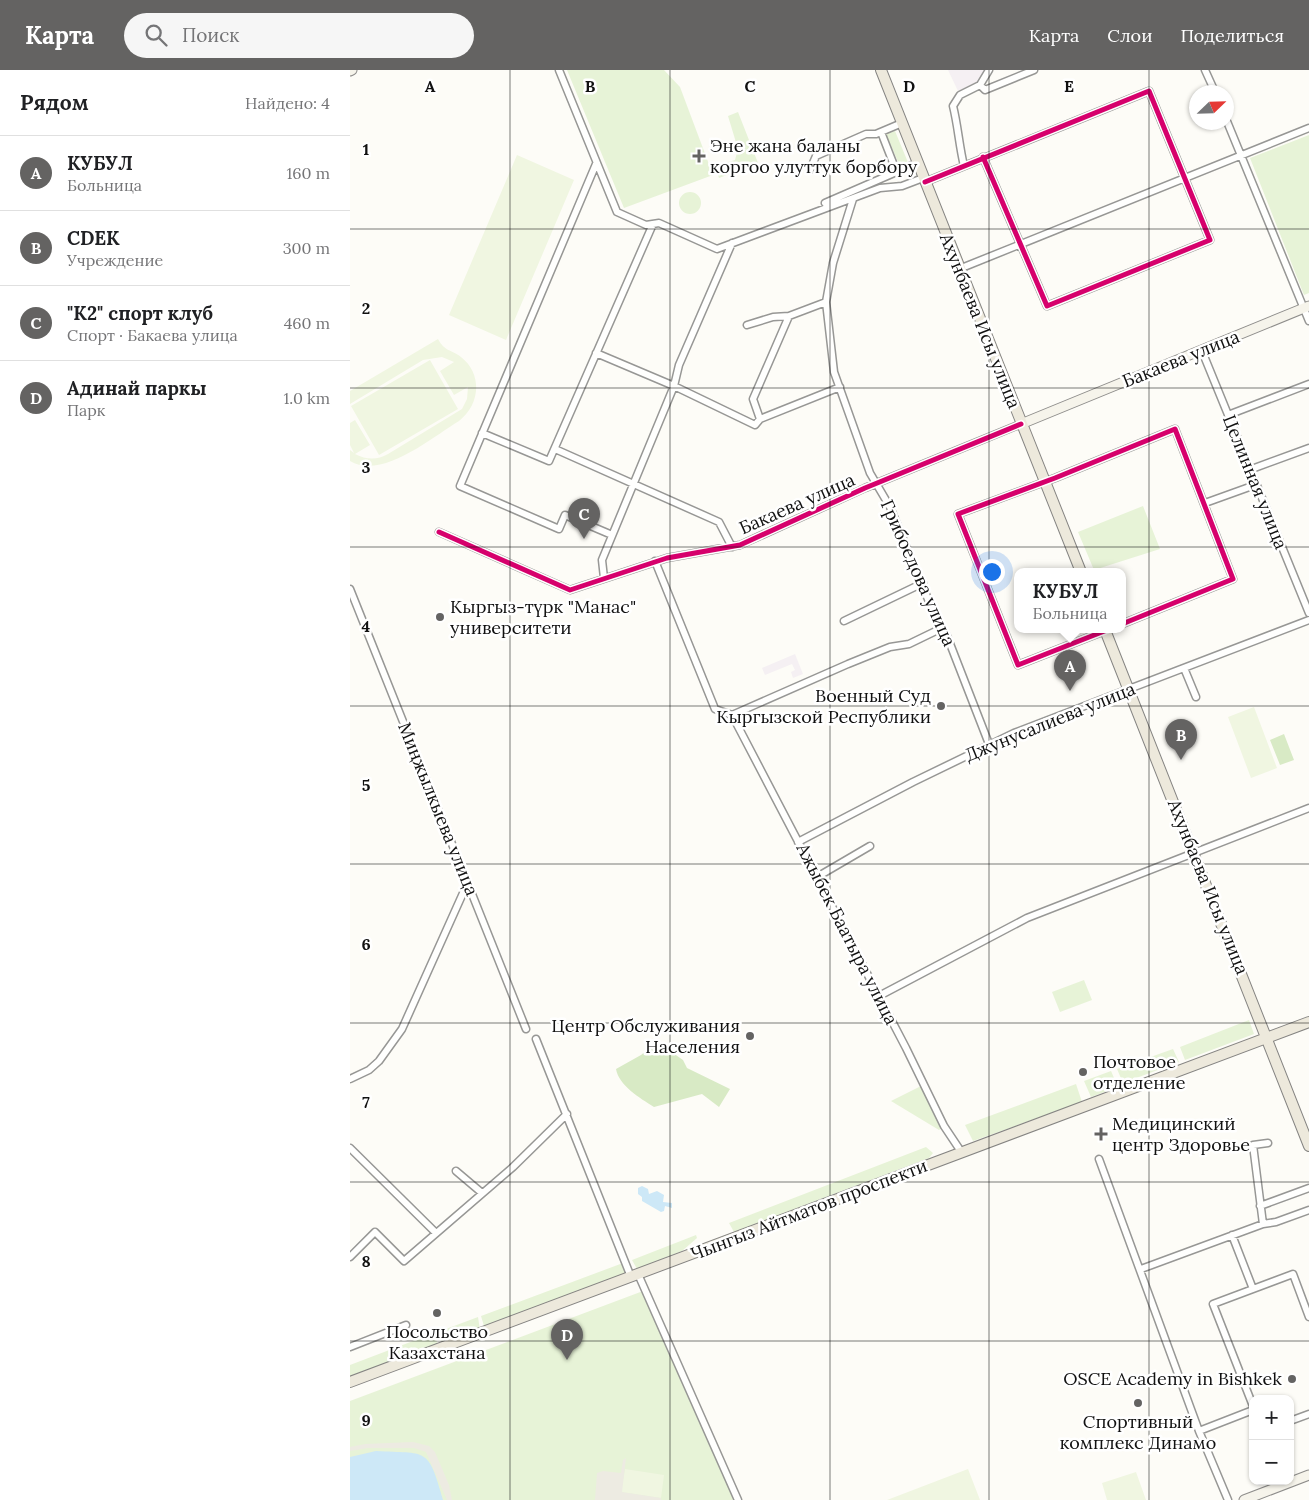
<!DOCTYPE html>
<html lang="ru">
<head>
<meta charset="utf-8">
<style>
	:root { --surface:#fff; --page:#f6f6f6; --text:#202124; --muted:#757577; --line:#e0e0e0; --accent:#646362 }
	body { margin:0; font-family:Lora,serif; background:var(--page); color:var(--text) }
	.controls { position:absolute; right:15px; bottom:15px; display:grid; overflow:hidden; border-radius:10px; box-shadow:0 1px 4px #0004 }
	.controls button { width:45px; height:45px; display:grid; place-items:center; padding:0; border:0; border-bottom:1px solid var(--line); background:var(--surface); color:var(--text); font:25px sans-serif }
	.compass { position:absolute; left:839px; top:15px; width:45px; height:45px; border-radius:50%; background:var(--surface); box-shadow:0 1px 4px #0004; rotate:67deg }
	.you { position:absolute; left:641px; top:501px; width:18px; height:18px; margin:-12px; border:4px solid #fff; border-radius:50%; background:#1a73e8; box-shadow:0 0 0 8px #1a73e833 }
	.badge { display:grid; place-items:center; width:32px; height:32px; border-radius:50%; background:var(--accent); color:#fff; font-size:16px; font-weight:700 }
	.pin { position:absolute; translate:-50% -41px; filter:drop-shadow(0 1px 2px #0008) }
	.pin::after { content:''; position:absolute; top:26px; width:18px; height:15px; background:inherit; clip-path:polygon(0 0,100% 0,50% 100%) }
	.popup { position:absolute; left:664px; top:498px; width:112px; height:65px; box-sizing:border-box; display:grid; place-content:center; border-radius:10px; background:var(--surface); filter:drop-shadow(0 1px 4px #0005); font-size:16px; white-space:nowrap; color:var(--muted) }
	.popup b { font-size:19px; color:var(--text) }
	.popup::after { content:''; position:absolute; left:50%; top:100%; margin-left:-10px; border:10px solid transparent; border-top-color:var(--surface) }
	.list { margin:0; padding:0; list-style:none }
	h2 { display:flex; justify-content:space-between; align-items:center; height:65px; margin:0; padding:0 20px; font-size:21px }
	h2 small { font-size:16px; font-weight:400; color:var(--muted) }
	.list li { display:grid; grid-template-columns:32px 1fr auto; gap:15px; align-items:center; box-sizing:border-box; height:75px; padding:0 20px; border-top:1px solid var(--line) }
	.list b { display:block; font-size:19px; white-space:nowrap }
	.list p { margin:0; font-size:16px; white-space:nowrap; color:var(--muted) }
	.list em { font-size:16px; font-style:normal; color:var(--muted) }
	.icon { flex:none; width:28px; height:28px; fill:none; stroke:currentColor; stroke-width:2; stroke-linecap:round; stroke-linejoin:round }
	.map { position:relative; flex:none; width:959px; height:1430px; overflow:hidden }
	header { display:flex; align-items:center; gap:30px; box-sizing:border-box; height:70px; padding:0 25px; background:var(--accent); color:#fff }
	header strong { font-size:24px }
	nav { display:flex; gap:28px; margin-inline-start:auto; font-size:18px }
	.search { width:350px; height:45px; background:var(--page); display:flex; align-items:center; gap:12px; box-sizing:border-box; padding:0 18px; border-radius:28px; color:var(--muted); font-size:19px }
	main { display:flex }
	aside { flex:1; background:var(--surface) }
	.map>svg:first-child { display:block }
	.industrial { fill:#f5f0f3 }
	.green { fill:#e7f3d7 }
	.forest { fill:#d8eac5 }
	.pitch { fill:#f0f6e1 }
	.plaza { fill:#edebe2 }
	.water { fill:#cde8f7 }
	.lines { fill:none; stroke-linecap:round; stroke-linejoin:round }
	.street-casing { stroke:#979795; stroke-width:9 }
	.secondary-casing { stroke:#8e8d8b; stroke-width:11 }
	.primary-casing { stroke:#858482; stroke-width:12 }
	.street { stroke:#fffffe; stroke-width:6 }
	.secondary { stroke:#f6f4eb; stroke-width:9 }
	.primary { stroke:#ede9dc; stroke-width:10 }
	.cycleway-casing { stroke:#fff; stroke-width:8 }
	.cycleway { stroke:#d6006c; stroke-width:5 }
	.grid { fill:none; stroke:#111; stroke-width:1; stroke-opacity:0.55 }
	.poi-dot { fill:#646362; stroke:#fff; stroke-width:2 }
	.labels { text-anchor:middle; stroke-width:5; stroke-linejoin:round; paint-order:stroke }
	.poi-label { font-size:18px; fill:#111; stroke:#fff; text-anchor:start }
	.street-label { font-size:18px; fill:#111; stroke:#fff }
	.grid-label { font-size:16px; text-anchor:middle; font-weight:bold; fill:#111; stroke:#fff; stroke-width:5; stroke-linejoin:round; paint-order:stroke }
</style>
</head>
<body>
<header>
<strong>Карта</strong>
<div class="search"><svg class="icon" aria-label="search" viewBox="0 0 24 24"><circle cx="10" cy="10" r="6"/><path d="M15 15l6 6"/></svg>Поиск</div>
<nav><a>Карта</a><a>Слои</a><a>Поделиться</a></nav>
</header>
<main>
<aside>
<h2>Рядом<small>Найдено: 4</small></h2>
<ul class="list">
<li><span class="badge">A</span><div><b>КУБУЛ</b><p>Больница</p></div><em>160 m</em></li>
<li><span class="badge">B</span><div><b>CDEK</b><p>Учреждение</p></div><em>300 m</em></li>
<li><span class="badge">C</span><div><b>&quot;К2&quot; спорт клуб</b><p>Спорт · Бакаева улица</p></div><em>460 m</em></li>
<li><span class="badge">D</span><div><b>Адинай паркы</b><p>Парк</p></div><em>1.0 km</em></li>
</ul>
</aside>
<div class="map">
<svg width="959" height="1430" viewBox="0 0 959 1430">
	<rect width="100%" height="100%" fill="#fdfcf7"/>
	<path class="industrial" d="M 598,0 L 635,0 L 628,12 L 608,21 Z
		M 445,584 L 453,604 L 443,608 L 441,602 L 445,600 L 442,594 L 415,605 L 412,598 Z"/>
	<path class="green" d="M 217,0 L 314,0 L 330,17 L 363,105 L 274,138 Z
		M 388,42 L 408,93 L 369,108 L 365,96 L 385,90 L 388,79 L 378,46 Z
		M 545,61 L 557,90 L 558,93 L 552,95 L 549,94 L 536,64 Z
		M 959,65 L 959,223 L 954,225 L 900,88 Z
		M329 133a11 11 0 1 1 22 0a11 11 0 1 1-22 0Z
		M 793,436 L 810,479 L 744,500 L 728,462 Z
		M 734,910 L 742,930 L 710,942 L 702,922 Z
		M 899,950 L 904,964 L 835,990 L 830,977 Z
		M 823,979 L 829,992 L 773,1013 L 767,999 Z
		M 761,1001 L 768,1017 L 741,1027 L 734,1011 Z
		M 726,1014 L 732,1032 L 623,1071 L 615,1055 Z
		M 571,1016 L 592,1058 L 589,1060 L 541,1031 Z
		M 576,1077 L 583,1083 L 579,1088 L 384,1162 L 379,1153 Z
		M 346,1165 L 347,1168 L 332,1181 L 287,1199 L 282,1190 Z
		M 273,1193 L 276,1204 L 134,1256 L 131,1246 Z
		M 293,1221 L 387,1430 L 0,1430 L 0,1331 Z
		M 128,1247 L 130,1260 L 92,1274 L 88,1262 Z
		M 84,1263 L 88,1275 L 0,1308 L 0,1295 Z"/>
	<path class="forest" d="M 934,664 L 944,690 L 930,695 L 920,670 Z
		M 307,972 L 333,990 L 337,998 L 380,1019 L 369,1037 L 352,1024 L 304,1037 C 290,1028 269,1016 266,999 L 291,985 Z"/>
	<path class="pitch" d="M 167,85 L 224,110 L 156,270 L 99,245 Z
		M 88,269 C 95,282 101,279 111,287 C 133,304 130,335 109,351 C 81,368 32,410 0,391 L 0,380 L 4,383 L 0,375 L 0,353 L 5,350 L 20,375 L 5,384 C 17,390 27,390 38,384 L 112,339 L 117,329 L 118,317 L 104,325 L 90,301 L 104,292 L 92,287 L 73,290 L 0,334 L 0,321 Z
		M 80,290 L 108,339 L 29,385 L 1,336 Z
		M 904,637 L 927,698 L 901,708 L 878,647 Z
		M 275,1399 L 314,1405 L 311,1428 L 271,1422 Z
		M 618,1399 L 630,1430 L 537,1430 Z
		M 786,1402 L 796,1430 L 757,1430 L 752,1413 Z"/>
	<path class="plaza" d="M 63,1372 L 79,1376 L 85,1382 L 99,1415 L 102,1430 L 97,1430 L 76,1382 L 64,1378 L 18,1378 L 0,1381 L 0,1377 L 15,1374 Z
		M 276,1388 L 272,1422 L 311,1428 L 311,1430 L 245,1430 L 247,1403 L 253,1401 L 271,1403 L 273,1390 Z"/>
	<path class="water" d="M 292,1116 L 298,1119 L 299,1124 L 307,1121 L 314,1125 L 313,1132 L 322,1133 L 322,1138 L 315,1136 L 314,1141 L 311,1142 L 292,1131 L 292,1127 L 288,1124 L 288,1118 Z
		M 26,1381 C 77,1384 78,1376 93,1430 L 0,1430 L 0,1387 Z"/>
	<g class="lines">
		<defs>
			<path id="street" d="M 209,0 L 267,142 L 296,155 L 309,153 L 367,179 L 530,118 L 552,116 L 573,108
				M 855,0 L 865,22
				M 630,15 L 635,20 L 684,0
				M 876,49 L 959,251
				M 531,62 L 547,103
				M 246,94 L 110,416 L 209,459 L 215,445 L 262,465
				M 614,96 C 609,75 608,56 603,36 L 610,25 L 630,15 L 639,0
				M 460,100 L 466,86 L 516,64 L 526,64 L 552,53
				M 575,112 L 799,21 L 860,170 L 697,236 L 633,87
				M 503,129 L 483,193 L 476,232 L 484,302 L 520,403 L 540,437 L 587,551 L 597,566 L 639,674
				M 475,133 L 567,93
				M 609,199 L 959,58
				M 397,255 L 423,247 L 439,246
				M 852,281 L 959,543
				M 246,283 L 324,316 L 405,355 L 410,349 L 490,317
				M 878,345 L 959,314
				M 410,349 L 403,329 L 439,246 L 476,232
				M 132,363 L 199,391 L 303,154
				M 205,379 L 369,452 L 382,477
				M 899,400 L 959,378
				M 855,433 L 905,415
				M 89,462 L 220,520 L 317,488 L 390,475 L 515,418 L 671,354
				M 305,491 L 365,639 L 382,645
				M 254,508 L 252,490 L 324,316 L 329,295 L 382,173
				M 0,519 L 176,959
				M 494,551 L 573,513
				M 757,560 L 668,595 L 608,444 L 705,408 L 825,359 L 883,509 L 772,554
				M 834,598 L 846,627
				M 382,645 L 556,978 L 594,1056 L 612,1083
				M 382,645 L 498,594 L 540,577 L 559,574 L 592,558
				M 448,772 L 563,712 L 664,663 L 959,550
				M 467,807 L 520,776
				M 529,926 L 677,848 L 959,738
				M 186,969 L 281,1207
				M 0,1009 L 19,1000 L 29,991 L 52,959 L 118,812
				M 0,1078 L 86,1163
				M 749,1089 L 849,1361 L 878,1430
				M 106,1101 L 132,1123
				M 910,1136 L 959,1118
				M 913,1154 L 903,1075 L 918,1073
				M 882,1165 L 903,1219 L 863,1234 L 903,1336
				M 0,1187 L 25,1162 L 54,1191 L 163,1097 L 217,1044
				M 791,1199 L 913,1154 L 926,1152 L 959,1140
				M 288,1204 L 388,1430
				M 903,1219 L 943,1204 L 959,1247
				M 0,1277 L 56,1255
				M 940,1351 L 959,1344
				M 849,1361 L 903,1340"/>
			<path id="secondary" d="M 0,1 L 2,0
				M 671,354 L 959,236
				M 894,1430 L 959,1405"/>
			<path id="primary" d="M 531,0 L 731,502
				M 755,560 L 959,1076
				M 0,1312 L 959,952"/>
		</defs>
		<use href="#street" class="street-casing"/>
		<use href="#secondary" class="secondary-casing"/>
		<use href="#primary" class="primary-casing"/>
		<use href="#street" class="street"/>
		<use href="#secondary" class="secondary"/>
		<use href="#primary" class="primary"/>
		<defs>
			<path id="cycleway" d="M 575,112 L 799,21 L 860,170 L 697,236 L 633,87
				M 89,462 L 220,520 L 317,488 L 390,475 L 515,418 L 671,354
				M 757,560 L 668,595 L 608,444 L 705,408 L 825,359 L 883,509 L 772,554"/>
		</defs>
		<use href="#cycleway" class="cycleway-casing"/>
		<use href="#cycleway" class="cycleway"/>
	</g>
	<path class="grid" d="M 160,0 L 160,1430M 320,0 L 320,1430M 480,0 L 480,1430M 639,0 L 639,1430M 799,0 L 799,1430M 0,159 L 959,159M 0,318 L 959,318M 0,477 L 959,477M 0,636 L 959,636M 0,794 L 959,794M 0,953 L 959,953M 0,1112 L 959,1112M 0,1271 L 959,1271"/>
	<g class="poi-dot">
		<path d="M346.5 78.5h5v5h5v5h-5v5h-5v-5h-5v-5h5z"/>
		<circle cx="90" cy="547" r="5"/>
		<circle cx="591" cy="636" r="5"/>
		<circle cx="400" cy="966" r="5"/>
		<circle cx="733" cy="1002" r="5"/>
		<path d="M748.5 1056.5h5v5h5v5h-5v5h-5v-5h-5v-5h5z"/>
		<circle cx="87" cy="1243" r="5"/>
		<circle cx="942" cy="1309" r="5"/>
		<circle cx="788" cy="1333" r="5"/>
	</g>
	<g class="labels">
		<g class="poi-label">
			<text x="360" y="82">Эне жана баланы<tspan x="360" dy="21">коргоо улуттук борбору</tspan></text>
			<text x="100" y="543">Кыргыз-түрк "Манас"<tspan x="100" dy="21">университети</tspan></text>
			<text x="581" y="632" text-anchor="end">Военный Суд<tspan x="581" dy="21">Кыргызской Республики</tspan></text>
			<text x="390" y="962" text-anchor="end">Центр Обслуживания<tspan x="390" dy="21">Населения</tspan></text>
			<text x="743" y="998">Почтовое<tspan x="743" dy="21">отделение</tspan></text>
			<text x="762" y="1060">Медицинский<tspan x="762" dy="21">центр Здоровье</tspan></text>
			<text x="87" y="1268" text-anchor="middle">Посольство<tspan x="87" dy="21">Казахстана</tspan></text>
			<text x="932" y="1315" text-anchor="end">OSCE Academy in Bishkek</text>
			<text x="788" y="1358" text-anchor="middle">Спортивный<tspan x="788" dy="21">комплекс Динамо</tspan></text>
		</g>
		<g class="street-label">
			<text transform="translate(630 251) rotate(68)" y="6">Ахунбаева Исы улица</text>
			<text transform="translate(831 289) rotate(-22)" y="6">Бакаева улица</text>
			<text transform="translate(905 412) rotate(68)" y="6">Целинная улица</text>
			<text transform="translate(447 434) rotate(-24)" y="6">Бакаева улица</text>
			<text transform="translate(568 503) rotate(66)" y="6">Грибоедова улица</text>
			<text transform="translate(700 652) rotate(-22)" y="6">Джунусалиева улица</text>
			<text transform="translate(88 739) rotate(68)" y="6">Миңжылкыева улица</text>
			<text transform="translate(858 817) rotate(68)" y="6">Ахунбаева Исы улица</text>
			<text transform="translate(497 864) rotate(63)" y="6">Ажыбек Баатыра улица</text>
			<text transform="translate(459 1140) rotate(-21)" y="6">Чынгыз Айтматов проспекти</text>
		</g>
	</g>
	<g class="grid-label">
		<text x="80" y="22">A</text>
		<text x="240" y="22">B</text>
		<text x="400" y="22">C</text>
		<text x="559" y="22">D</text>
		<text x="719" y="22">E</text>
		<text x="16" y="85">1</text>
		<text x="16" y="244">2</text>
		<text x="16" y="403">3</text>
		<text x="16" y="562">4</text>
		<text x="16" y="721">5</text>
		<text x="16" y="880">6</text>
		<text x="16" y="1038">7</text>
		<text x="16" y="1197">8</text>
		<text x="16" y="1356">9</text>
	</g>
</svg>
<div class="controls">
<button>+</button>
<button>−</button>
</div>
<svg class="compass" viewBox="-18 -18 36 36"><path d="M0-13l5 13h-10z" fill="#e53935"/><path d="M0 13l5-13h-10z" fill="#757577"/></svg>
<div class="you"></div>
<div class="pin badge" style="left:720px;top:621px">A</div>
<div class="popup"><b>КУБУЛ</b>Больница</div>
<div class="pin badge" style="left:831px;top:690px">B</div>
<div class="pin badge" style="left:234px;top:469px">C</div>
<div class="pin badge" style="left:217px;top:1290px">D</div>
</div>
</main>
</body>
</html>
